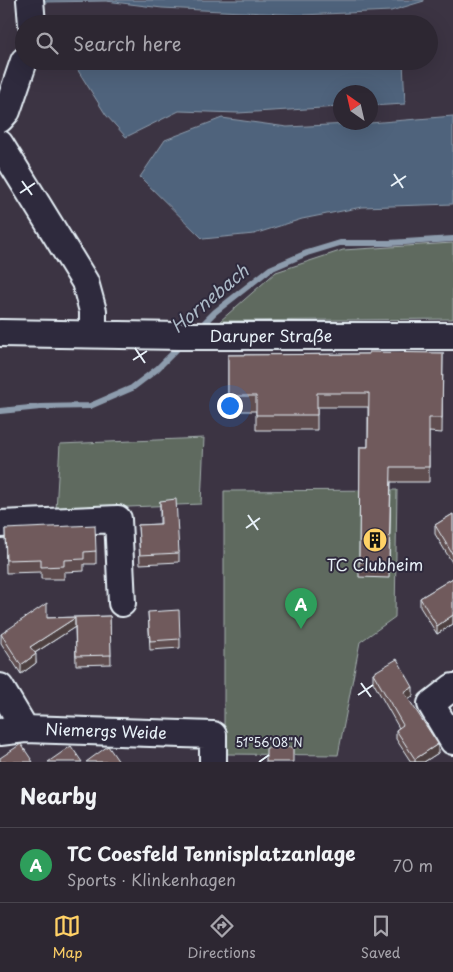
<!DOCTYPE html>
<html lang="en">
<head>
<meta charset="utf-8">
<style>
	:root { --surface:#2d2732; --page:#39333e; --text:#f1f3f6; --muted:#a7a5ac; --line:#48444d; --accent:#ffd166 }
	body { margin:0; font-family:"Playpen Sans",sans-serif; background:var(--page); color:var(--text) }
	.compass { position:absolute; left:333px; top:85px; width:45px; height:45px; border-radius:50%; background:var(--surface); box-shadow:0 5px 20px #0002; rotate:326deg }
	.you { position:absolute; left:229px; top:405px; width:18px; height:18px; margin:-12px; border:4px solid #fff; border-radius:50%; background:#1a73e8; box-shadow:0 0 0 8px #1a73e833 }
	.badge { display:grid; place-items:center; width:32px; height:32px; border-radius:50%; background:var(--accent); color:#fff; font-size:16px; font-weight:700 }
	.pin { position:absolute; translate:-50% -41px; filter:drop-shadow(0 1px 2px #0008) }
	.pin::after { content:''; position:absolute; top:26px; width:18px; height:15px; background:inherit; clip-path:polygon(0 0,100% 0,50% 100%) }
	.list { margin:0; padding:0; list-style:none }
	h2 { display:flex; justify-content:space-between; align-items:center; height:65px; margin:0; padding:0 20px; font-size:21px }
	h2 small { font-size:16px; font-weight:400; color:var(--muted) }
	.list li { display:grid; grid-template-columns:32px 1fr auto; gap:15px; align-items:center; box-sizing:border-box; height:75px; padding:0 20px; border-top:1px solid var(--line) }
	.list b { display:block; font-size:19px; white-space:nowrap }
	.list p { margin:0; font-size:16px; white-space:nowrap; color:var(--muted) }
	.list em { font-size:16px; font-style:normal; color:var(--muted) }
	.icon { flex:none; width:28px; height:28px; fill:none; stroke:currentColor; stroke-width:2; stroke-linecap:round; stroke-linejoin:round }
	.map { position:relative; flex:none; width:453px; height:762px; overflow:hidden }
	.search { position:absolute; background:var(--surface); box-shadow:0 5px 20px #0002; left:15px; right:15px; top:15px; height:55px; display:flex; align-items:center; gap:12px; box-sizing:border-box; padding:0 18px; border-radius:28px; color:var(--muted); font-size:19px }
	.sheet { height:140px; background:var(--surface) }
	nav { display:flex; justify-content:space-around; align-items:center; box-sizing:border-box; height:70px; border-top:1px solid var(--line); background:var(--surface); font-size:14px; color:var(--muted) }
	nav a { display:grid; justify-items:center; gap:2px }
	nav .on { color:var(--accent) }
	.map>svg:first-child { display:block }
	.green { fill:#5e6a5f; stroke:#a3aeac }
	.water { fill:#50647b; stroke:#8d9cad }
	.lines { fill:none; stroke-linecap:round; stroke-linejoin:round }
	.stream { stroke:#8d9cad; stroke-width:6 }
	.minor-casing { stroke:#e8f1f8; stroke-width:30 }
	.minor { stroke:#2f2a3d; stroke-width:26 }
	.wall { fill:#5f4d4f; stroke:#e8f1f8 }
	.shaded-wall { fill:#4e3f40; stroke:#e8f1f8 }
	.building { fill:#6f5a5c; stroke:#e8f1f8 }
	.ticks { fill:none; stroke:#e8f1f8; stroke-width:2 }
	.labels { text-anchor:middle; stroke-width:4; stroke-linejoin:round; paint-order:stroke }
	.street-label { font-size:16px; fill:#e8f1f8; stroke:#2f2a3d }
	.poi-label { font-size:16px; fill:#e8f1f8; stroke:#2f2a3d }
	.water-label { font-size:18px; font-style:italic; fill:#abb9c6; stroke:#2f2a3d }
	.ticks-label { font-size:12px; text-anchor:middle; fill:#e8f1f8; stroke:#2f2a3d; stroke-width:4; stroke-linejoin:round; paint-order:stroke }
</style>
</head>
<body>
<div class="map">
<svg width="453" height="762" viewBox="0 0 453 762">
	<rect width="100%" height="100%" fill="#3c3443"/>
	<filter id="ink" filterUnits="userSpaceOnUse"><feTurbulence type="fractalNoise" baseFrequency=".02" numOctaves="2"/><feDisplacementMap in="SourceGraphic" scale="10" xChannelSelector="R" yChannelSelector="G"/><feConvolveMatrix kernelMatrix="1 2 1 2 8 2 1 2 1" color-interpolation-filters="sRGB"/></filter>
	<g filter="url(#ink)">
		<path class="green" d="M 453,243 L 453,319 L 220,321 L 276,272 L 343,250 Z
			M 204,438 L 201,504 L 56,510 L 60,444 Z
			M 397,490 L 395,617 L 360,642 L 338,755 L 224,754 L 224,491 Z"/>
		<path class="water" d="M 42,0 L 424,0 L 424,1 L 391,11 L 302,15 L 162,8 L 106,1 L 45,2 Z
			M 285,20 L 372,24 L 203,24 Z
			M 72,61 L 403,61 L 405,104 L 371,106 L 370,92 L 340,92 L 340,107 L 238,113 L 179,111 L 126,137 L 106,115 Z
			M 453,116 L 453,204 L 362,207 L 302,219 L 254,234 L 203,239 L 140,177 L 165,140 L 222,118 L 287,127 L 370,123 Z"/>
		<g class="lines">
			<path class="stream" d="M 198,329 L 215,312 L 270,269 L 307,253 L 340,243 L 389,243 L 453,239
				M 0,411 L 40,407 L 90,406 L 132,388 L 157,369 L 182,344"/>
			<defs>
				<path id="minor" d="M 30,0 L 32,24
					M 0,119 L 7,111 L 24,61
					M 0,144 L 85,282 L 93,311 L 93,334
					M 0,333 L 180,336 L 453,336
					M 0,524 L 118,519 L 122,603
					M 0,687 L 25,729
					M 453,687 L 431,704 L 453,741
					M 0,732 L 25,729 L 213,735 L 213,762"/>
			</defs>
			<use href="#minor" class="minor-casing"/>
			<use href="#minor" class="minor"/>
		</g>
		<path class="wall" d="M 443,353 L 442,433 L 429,432 L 429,482 L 391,482 L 389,578 L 359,577 L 360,447 L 368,447 L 368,407 L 317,407 L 317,430 L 256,430 L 256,411 L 228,411 L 228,355 L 369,354 Z
			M 160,501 L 179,553 L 179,562 L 140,564 L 138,525 L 160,524 Z
			M 453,514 L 453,564 L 435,534 L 435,525 Z
			M 5,529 L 96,551 L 96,564 L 84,564 L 84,571 L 64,572 L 64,579 L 41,579 L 41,572 L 6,573 Z
			M 453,578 L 453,624 L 437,634 L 420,607 L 420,598 Z
			M 148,612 L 180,639 L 180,648 L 150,650 Z
			M 110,616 L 111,664 L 76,665 L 75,627 L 35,653 L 36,663 L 21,674 L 1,643 L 1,634 L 47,618 Z
			M 373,673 L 413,696 L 408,698 L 438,753 L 424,762 L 411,762 L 396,739 L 396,730 L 399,728 L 373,682 Z"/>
		<path class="shaded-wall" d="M 453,615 L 453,624 L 437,634 L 437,626 Z
			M 75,618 L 75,627 L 30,656 L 30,647 Z
			M 36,654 L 36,663 L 21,674 L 21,665 Z
			M 413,687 L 413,696 L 404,701 L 404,692 Z
			M 438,744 L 438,753 L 424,762 L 415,762 L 415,759 Z"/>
		<path class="building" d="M 369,352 L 443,353 L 442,418 L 429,418 L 429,467 L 391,467 L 389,563 L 359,562 L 360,447 L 368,447 L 369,393 L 317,393 L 317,415 L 256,415 L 256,396 L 228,396 L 228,355 L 369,354 Z
			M 176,499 L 179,553 L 140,555 L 138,525 L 161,524 L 160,501 Z
			M 453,514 L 453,555 L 435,525 Z
			M 95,525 L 96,551 L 84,552 L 84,559 L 64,560 L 64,566 L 41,567 L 41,559 L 6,560 L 5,529 Z
			M 453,578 L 453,615 L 437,626 L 420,598 Z
			M 47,603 L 47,618 L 110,616 L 111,655 L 76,656 L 75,618 L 30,647 L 36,654 L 21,665 L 1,634 Z
			M 179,610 L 180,639 L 150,641 L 148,612 Z
			M 397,659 L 413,687 L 404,692 L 438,744 L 415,759 L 396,730 L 403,725 L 373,673 Z
			M 21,744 L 33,762 L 0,762 L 0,758 Z
			M 71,746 L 82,762 L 48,762 Z
			M 108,746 L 119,762 L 86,762 Z
			M 293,747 L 293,762 L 266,762 L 266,748 Z"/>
	</g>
	<path class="ticks" d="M 394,174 L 403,188M 22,181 L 32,195M 391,186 L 406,176M 20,193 L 35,183M 135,348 L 145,363M 133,360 L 147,351M 248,515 L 258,530M 246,528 L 260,518M 361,683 L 371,697M 358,695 L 373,685M 259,762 L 269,755"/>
	<defs>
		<symbol id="building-disc" viewBox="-11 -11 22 22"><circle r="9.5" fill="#ffd166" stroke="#2f2a3d"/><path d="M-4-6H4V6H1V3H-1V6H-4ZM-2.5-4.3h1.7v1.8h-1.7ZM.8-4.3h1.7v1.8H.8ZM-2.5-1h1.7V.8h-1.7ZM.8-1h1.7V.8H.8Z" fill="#111"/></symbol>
	</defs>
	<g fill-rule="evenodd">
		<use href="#building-disc" x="361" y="526" width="28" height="28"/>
	</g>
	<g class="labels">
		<g class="street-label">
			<text x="271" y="342">Daruper Straße</text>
			<text transform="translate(106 731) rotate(2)" y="6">Niemergs Weide</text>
		</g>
		<g class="poi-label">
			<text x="375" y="571">TC Clubheim</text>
		</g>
		<g class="water-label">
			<text transform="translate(210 299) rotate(-40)" y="6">Hornebach</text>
		</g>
	</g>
	<g class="ticks-label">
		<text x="269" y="747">51°56'08"N</text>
	</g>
</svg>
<svg class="compass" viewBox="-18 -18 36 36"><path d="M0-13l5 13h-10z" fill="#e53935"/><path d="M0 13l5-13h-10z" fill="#a7a5ac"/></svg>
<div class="you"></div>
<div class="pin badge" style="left:301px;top:629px;background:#2e9e5b">A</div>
<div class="search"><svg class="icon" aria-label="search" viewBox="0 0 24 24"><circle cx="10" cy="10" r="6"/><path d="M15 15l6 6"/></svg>Search here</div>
</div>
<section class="sheet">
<h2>Nearby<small></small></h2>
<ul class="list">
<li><span class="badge" style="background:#2e9e5b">A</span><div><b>TC Coesfeld Tennisplatzanlage</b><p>Sports · Klinkenhagen</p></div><em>70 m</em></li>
</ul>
</section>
<nav>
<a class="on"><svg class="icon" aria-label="map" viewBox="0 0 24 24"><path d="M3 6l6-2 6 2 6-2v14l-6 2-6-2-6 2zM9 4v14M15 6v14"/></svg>Map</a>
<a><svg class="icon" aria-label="directions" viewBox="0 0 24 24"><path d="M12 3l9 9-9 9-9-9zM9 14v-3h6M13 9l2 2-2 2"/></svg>Directions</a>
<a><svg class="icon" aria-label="saved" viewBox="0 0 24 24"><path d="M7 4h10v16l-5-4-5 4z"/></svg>Saved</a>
</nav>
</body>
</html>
